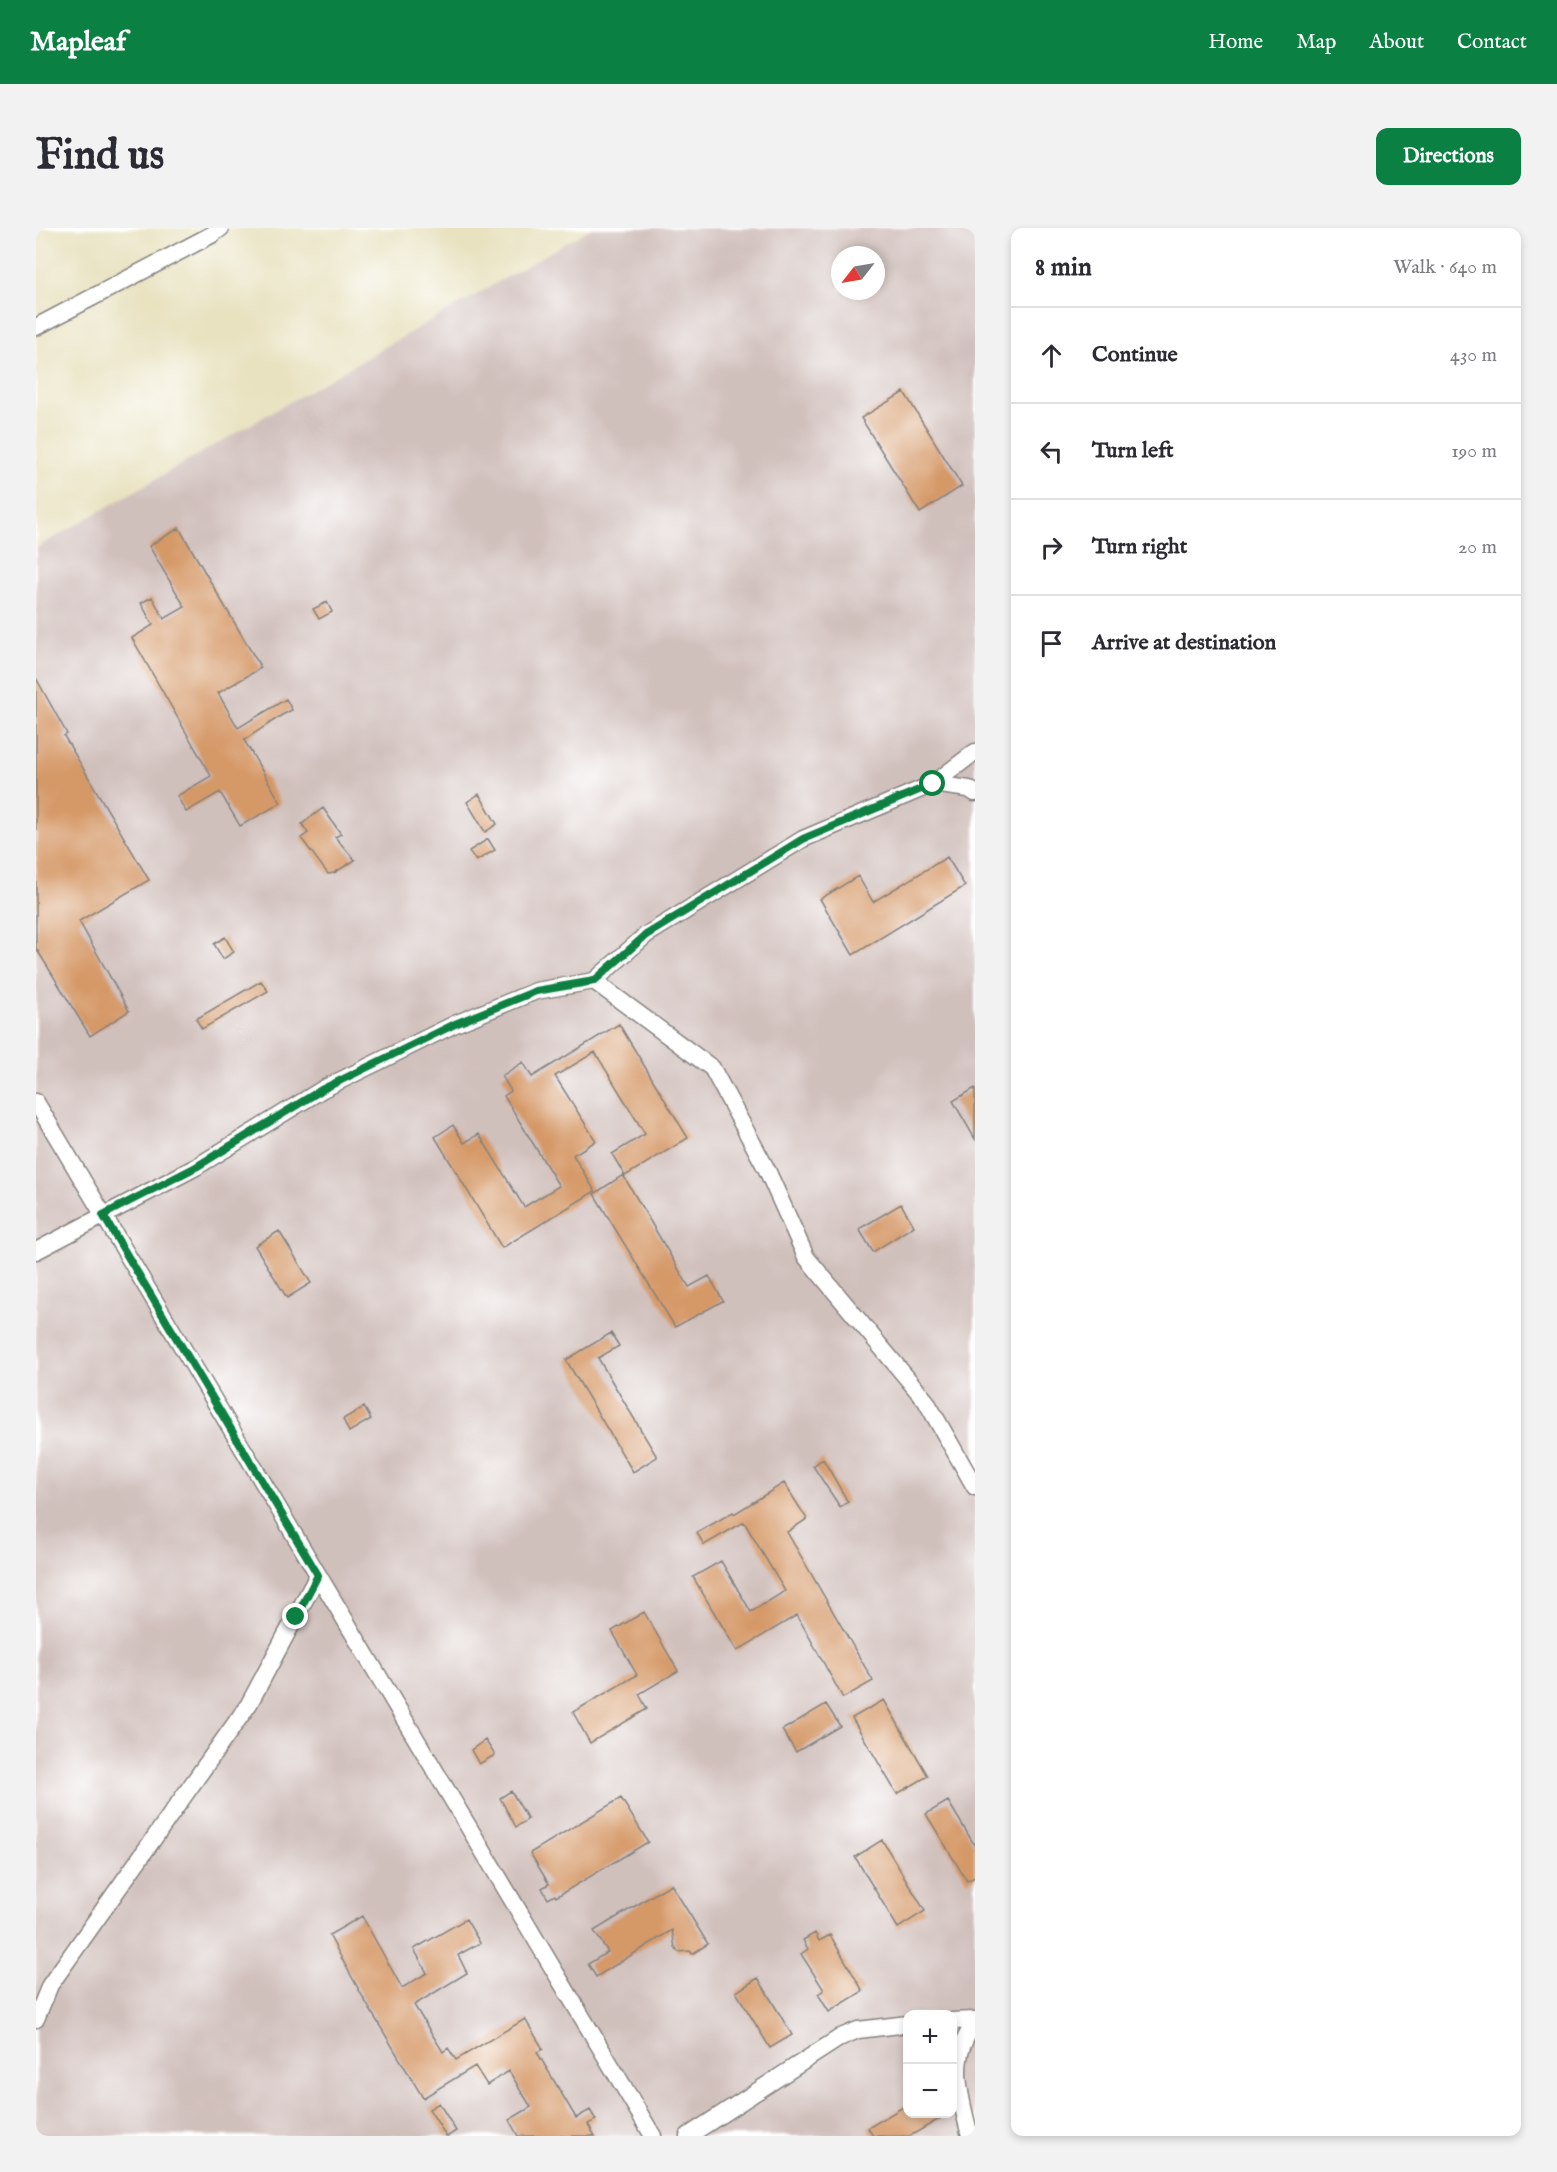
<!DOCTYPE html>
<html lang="en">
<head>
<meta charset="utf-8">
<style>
	:root { --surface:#fff; --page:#f2f2f3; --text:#2b2b33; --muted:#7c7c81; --line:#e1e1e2; --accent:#0b8043 }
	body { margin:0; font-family:"IM FELL English",serif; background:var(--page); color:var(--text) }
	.controls { position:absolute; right:18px; bottom:18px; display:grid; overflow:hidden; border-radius:12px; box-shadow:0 3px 9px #0003 }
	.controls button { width:54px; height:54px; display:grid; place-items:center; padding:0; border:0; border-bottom:2px solid var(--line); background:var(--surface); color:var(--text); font:30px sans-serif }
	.compass { position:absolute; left:795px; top:18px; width:54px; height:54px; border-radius:50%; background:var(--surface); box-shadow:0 3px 9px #0003; rotate:239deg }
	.stop { position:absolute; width:18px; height:18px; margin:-14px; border:4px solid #0b8043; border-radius:50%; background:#fff }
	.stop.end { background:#0b8043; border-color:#fff; box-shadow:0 2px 6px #0008 }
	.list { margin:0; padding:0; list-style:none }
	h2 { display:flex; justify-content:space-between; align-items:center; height:78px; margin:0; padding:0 24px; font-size:26px }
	h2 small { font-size:20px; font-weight:400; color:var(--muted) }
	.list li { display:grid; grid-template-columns:39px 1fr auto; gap:18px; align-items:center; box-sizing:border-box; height:96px; padding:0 24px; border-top:2px solid var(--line) }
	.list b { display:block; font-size:22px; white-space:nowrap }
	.list em { font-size:20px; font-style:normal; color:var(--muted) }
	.icon { flex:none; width:33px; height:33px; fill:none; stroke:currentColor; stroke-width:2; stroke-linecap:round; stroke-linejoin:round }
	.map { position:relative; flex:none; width:939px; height:1908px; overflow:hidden; border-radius:12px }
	header { display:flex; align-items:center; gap:36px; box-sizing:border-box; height:84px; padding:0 30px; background:var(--accent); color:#fff }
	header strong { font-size:28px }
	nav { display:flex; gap:33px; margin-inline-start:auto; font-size:21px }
	.intro { display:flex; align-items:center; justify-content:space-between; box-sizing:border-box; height:144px; padding:0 36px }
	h1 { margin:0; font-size:42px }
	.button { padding:15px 27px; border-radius:12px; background:var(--accent); color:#fff; font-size:21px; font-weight:700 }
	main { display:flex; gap:36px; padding:0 36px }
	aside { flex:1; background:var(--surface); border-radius:12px; box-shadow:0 3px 9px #0003 }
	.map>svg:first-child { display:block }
	.industrial { fill:#d0c0bc; fill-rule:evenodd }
	.building { fill:#d59968 }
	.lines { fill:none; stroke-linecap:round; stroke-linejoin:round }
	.street-casing { stroke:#85827e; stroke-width:19 }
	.street { stroke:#fff; stroke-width:16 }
	.route { stroke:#0b8043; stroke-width:8 }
</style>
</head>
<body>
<header>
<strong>Mapleaf</strong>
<nav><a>Home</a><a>Map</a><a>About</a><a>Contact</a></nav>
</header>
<div class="intro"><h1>Find us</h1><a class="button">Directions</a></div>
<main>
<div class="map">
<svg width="939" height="1908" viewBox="0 0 939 1908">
	<rect width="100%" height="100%" fill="#fff"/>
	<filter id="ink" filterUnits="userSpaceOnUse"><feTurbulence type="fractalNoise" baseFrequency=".0167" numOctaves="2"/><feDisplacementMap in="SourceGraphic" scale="12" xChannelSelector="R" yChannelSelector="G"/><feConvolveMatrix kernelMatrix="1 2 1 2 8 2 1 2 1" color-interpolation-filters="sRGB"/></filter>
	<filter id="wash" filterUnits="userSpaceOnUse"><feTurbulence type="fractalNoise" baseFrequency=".008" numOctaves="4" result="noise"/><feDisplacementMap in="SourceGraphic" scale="24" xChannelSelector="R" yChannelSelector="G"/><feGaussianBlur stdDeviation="1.35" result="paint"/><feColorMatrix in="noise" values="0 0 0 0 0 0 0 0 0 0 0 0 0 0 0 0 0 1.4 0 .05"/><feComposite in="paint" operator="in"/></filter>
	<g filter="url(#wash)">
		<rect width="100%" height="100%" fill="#e8e2c0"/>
		<path class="industrial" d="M 556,0 L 939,0 L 939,1908 L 3,1908 L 0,1901 L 0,320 ZM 804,27 L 840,27 L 840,63 L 804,63 ZM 872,1786 L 916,1786 L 916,1886 L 872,1886 Z"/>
		<g id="blocks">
			<path class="building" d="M 868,164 L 926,258 L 884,285 L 825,190 Z
				M 143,300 L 225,440 L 182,465 L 202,500 L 250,471 L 256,482 L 246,487 L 208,512 L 245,575 L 204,598 L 184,564 L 150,584 L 141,568 L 175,548 L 96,410 L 117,397 L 105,375 L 116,369 L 128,391 L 149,379 L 113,318 Z
				M 291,374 L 296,384 L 283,391 L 277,381 Z
				M 0,450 L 31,506 L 28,508 L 113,652 L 43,693 L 93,783 L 54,808 L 0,720 Z
				M 443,566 L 461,596 L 449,604 L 431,574 Z
				M 287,580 L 305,606 L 299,609 L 319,632 L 298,645 L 292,646 L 265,610 L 272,605 L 266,596 Z
				M 452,611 L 459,622 L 440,633 L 433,623 Z
				M 911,629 L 929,658 L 817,727 L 784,671 L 822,648 L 837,674 Z
				M 189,709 L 198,724 L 187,731 L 178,716 Z
				M 225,753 L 232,763 L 166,801 L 160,791 Z
				M 583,796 L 652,910 L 589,948 L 576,926 L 609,906 L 559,824 L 519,848 L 560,913 L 537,927 L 559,963 L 466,1020 L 399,909 L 417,897 L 428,915 L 443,906 L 488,979 L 523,958 L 468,868 L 475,863 L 466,848 L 487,834 L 496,849 Z
				M 939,860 L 939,911 L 917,873 Z
				M 587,947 L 653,1059 L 673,1048 L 687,1073 L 639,1099 L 558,966 Z
				M 865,976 L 878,998 L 837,1024 L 823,1001 Z
				M 243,1003 L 275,1055 L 251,1070 L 219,1018 Z
				M 575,1105 L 583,1118 L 562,1130 L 621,1229 L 597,1244 L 530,1132 Z
				M 328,1179 L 335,1191 L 313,1204 L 307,1191 Z
				M 787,1231 L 812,1274 L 804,1279 L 777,1238 Z
				M 748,1255 L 771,1291 L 751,1304 L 837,1453 L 807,1470 L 761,1387 L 701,1423 L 657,1349 L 685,1333 L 715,1384 L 749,1363 L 708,1294 L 668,1317 L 661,1305 L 697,1284 L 698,1286 Z
				M 608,1384 L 642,1443 L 603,1466 L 611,1481 L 554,1515 L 537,1484 L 601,1447 L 576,1403 Z
				M 848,1472 L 892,1548 L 861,1566 L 816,1490 Z
				M 790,1476 L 804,1498 L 760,1524 L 746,1502 Z
				M 449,1512 L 459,1527 L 443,1536 L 435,1522 Z
				M 475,1563 L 492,1591 L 480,1599 L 464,1570 Z
				M 585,1570 L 612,1614 L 520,1669 L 519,1667 L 512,1671 L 506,1660 L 513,1656 L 494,1625 Z
				M 912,1573 L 939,1618 L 939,1649 L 931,1653 L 890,1586 Z
				M 846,1612 L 889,1683 L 862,1700 L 819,1629 Z
				M 635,1656 L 672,1716 L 656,1726 L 654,1723 L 642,1724 L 639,1720 L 636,1702 L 560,1749 L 552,1736 L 572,1724 L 558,1703 Z
				M 326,1688 L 366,1760 L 391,1745 L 378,1721 L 430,1691 L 444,1715 L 422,1727 L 431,1745 L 378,1777 L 407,1824 L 412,1820 L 420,1832 L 489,1791 L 507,1821 L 501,1824 L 540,1890 L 554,1882 L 560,1892 L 552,1896 L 559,1908 L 482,1908 L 473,1892 L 495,1879 L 473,1843 L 451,1857 L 439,1838 L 387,1870 L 329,1773 L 293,1707 Z
				M 779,1705 L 783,1713 L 794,1707 L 827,1763 L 793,1784 L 782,1766 L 788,1762 L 765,1726 L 772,1721 L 767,1712 Z
				M 722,1750 L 756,1807 L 734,1820 L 700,1764 Z
				M 403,1875 L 420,1903 L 412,1908 L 410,1908 L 393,1881 Z
				M 872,1876 L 872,1886 L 912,1886 L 874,1908 L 837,1908 L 832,1900 Z"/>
		</g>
	</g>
	<g filter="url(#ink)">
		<use href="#blocks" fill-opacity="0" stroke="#85827e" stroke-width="1.5"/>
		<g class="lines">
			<defs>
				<path id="street" d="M 0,99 L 177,6 L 185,0
					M 897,556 L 933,561 L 939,565
					M 558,753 L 676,840 L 731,942 L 770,1029 L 890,1173 L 939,1259
					M 0,874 L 617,1908
					M 0,1023 L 160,939 L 287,861 L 419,796 L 500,763 L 558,753 L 610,707 L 767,611 L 897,556 L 939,524
					M 0,1791 L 14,1757 L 213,1476 L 282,1347
					M 916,1793 L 939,1792
					M 652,1908 L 805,1809 L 822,1802 L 872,1796
					M 934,1908 C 925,1870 910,1830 939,1796"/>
			</defs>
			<use href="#street" class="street-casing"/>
			<use href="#street" class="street"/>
		</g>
	</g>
	<g class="lines" filter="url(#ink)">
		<path class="route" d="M 260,1389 L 282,1347 L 67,987 L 160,939 L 287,861 L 419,796 L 500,763 L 558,753 L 610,707 L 767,611 L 897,556"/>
	</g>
</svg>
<div class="controls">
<button>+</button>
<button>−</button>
</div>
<svg class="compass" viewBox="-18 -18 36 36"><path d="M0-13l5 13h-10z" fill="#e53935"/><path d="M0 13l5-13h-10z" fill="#7c7c81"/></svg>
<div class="stop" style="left:897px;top:556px"></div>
<div class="stop end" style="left:260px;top:1389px"></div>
</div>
<aside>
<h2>8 min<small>Walk · 640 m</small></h2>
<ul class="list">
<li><svg class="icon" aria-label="ahead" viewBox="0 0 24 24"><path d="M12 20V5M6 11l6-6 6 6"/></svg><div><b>Continue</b></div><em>430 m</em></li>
<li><svg class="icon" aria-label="left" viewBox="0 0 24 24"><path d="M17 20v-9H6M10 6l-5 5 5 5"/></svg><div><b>Turn left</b></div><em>190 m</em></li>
<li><svg class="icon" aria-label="right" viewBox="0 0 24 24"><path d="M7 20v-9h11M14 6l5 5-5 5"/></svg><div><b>Turn right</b></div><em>20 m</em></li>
<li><svg class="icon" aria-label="arrive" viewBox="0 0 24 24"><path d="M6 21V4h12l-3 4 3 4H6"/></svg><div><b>Arrive at destination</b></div></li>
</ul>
</aside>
</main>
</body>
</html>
